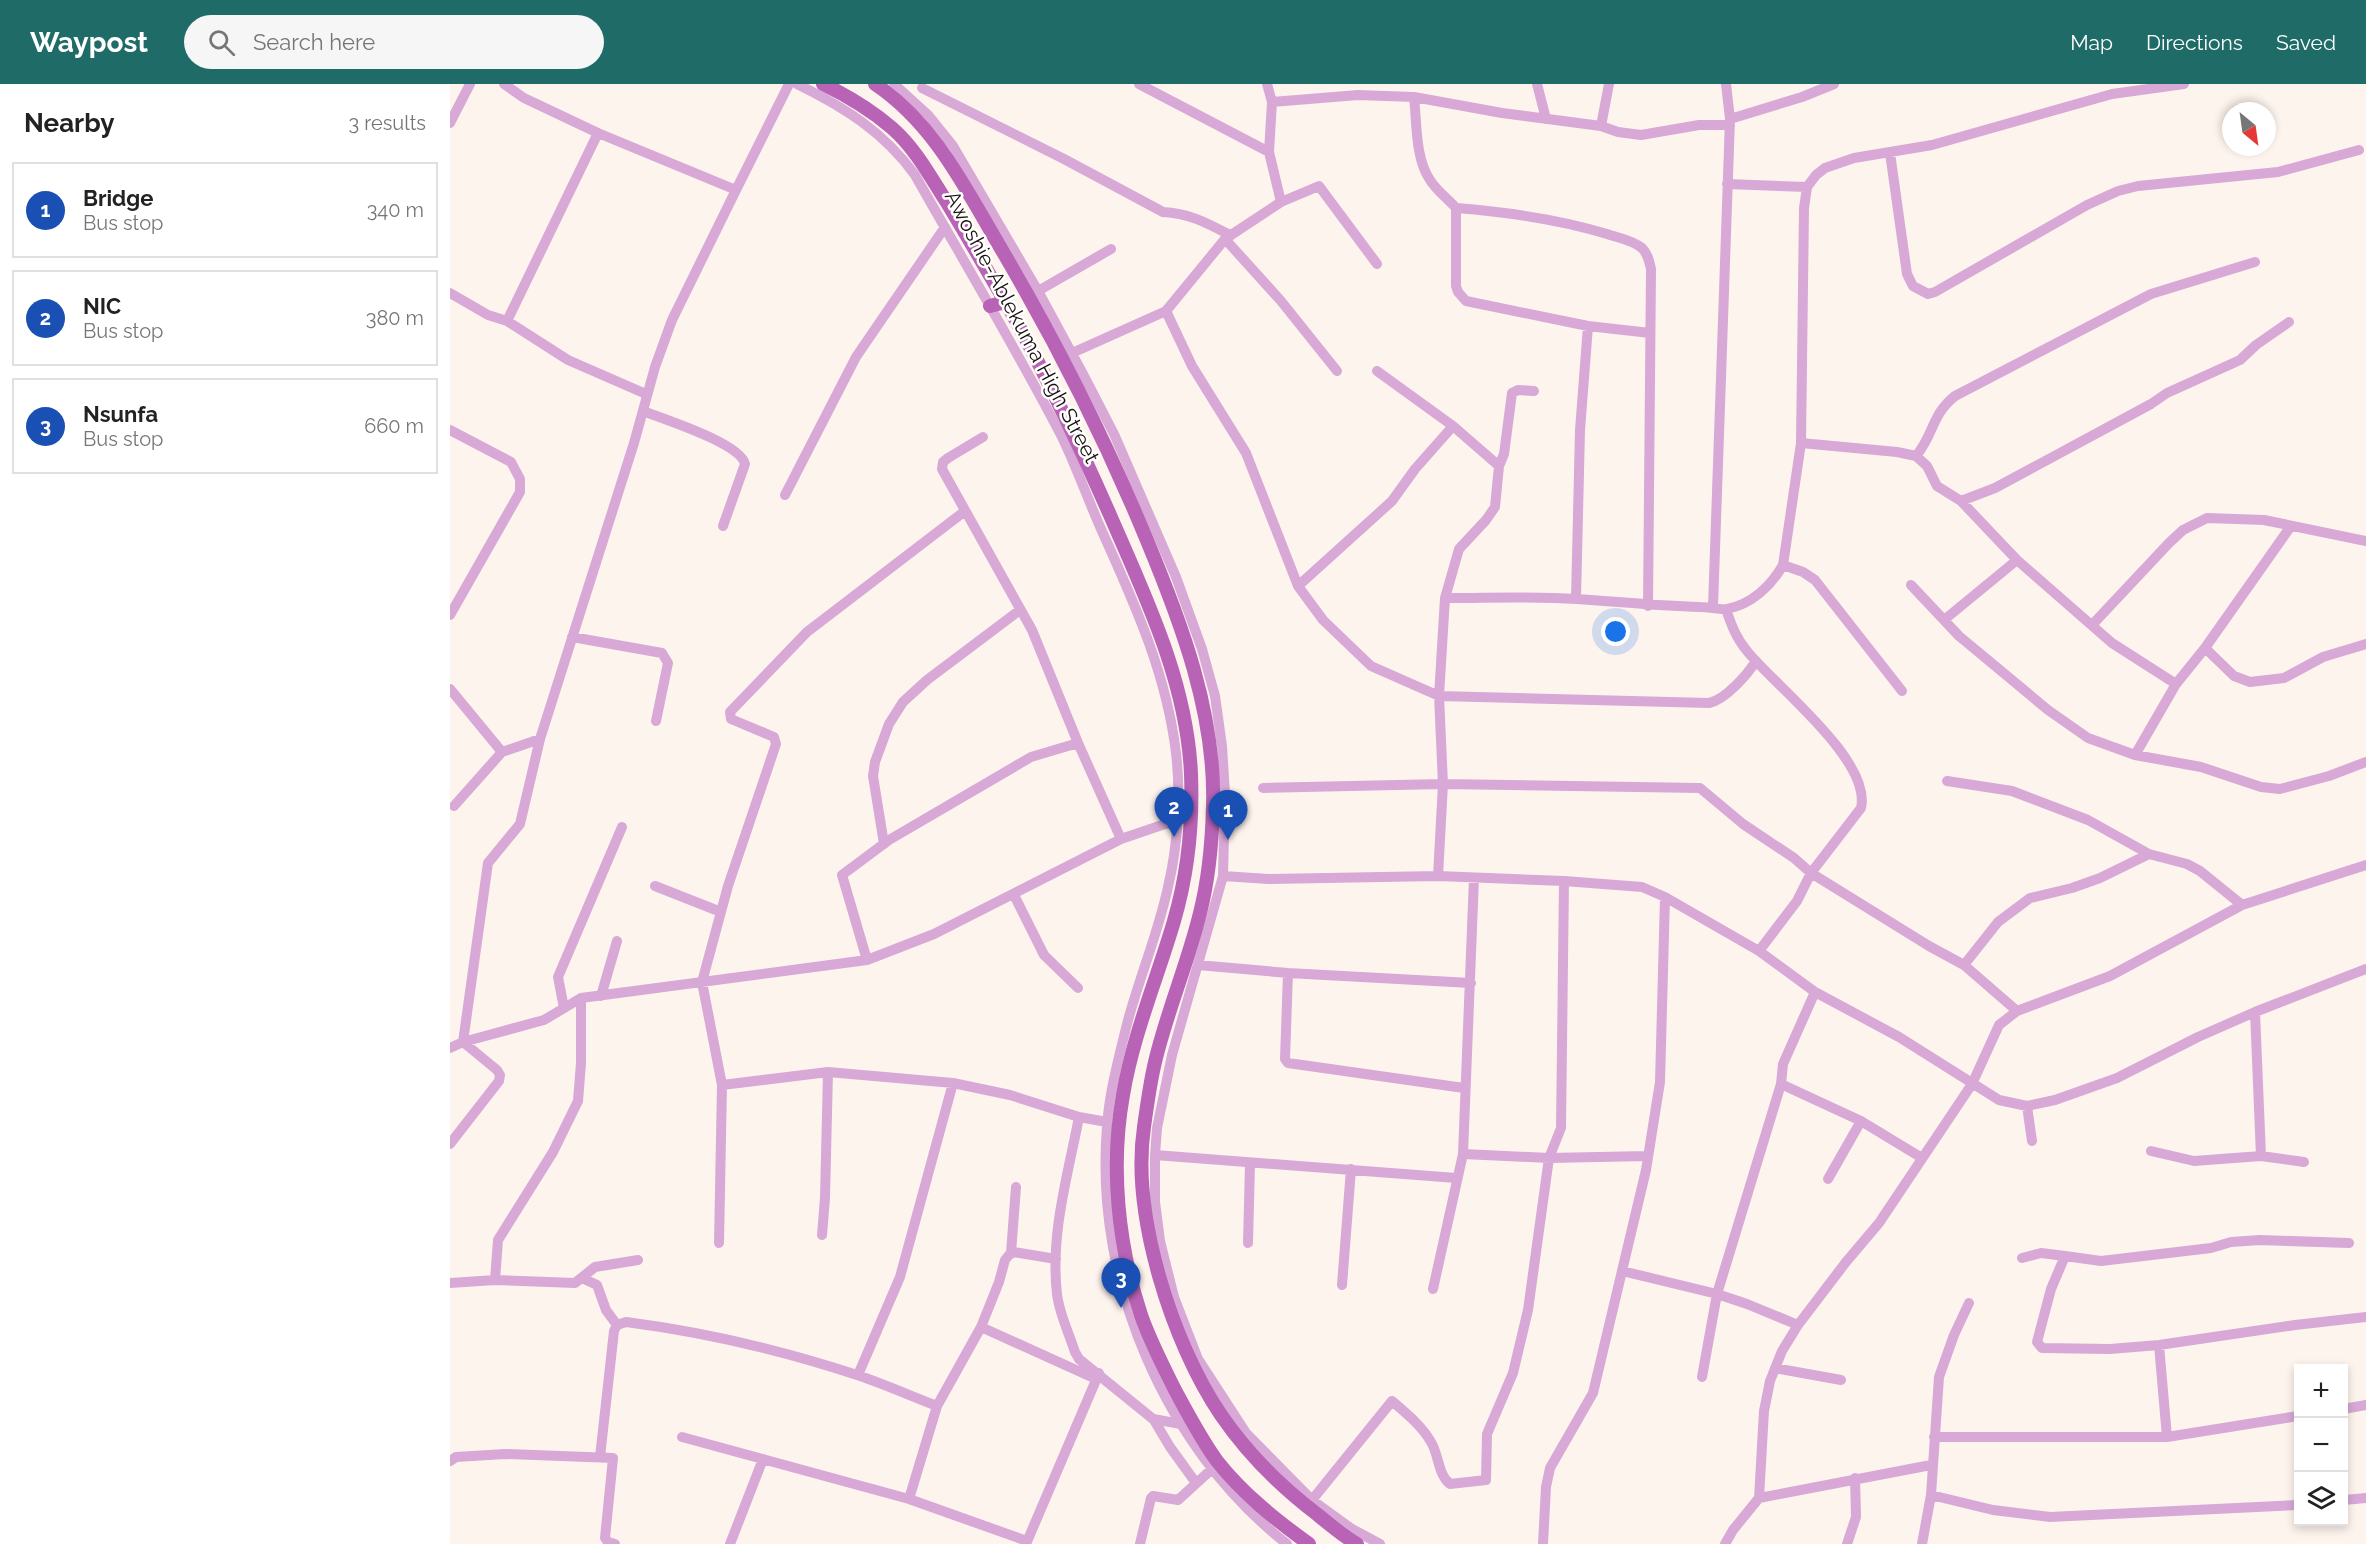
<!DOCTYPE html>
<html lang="en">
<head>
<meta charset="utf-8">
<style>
	:root { --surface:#fff; --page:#f6f6f6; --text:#222; --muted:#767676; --line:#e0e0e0; --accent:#1f6b68 }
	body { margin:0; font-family:Raleway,sans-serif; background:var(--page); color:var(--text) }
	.controls { position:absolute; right:18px; bottom:18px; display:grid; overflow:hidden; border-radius:0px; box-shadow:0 3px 9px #0003 }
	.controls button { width:54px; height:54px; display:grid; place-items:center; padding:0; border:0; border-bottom:2px solid var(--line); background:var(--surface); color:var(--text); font:30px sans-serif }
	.compass { position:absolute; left:1772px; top:18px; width:54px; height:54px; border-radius:50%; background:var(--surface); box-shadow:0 3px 9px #0003; rotate:151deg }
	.you { position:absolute; left:1166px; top:548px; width:21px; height:21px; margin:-15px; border:4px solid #fff; border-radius:50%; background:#1a73e8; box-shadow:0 0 0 9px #1a73e833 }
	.badge { display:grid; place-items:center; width:39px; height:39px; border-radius:50%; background:var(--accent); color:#fff; font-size:20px; font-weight:700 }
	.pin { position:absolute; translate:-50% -50px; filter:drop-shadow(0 2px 3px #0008) }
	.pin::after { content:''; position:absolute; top:32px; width:21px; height:18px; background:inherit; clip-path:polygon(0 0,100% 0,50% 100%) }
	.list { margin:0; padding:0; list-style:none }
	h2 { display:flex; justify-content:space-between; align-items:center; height:78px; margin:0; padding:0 24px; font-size:26px }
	h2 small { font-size:20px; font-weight:400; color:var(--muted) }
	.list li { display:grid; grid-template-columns:39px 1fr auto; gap:18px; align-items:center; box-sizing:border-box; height:96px; margin:0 12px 12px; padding:0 12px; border:2px solid var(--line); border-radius:0px }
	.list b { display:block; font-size:22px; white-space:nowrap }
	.list p { margin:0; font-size:20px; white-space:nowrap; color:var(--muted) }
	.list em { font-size:20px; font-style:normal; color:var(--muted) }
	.icon { flex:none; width:33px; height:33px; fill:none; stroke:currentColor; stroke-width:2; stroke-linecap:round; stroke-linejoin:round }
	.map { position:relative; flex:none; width:1916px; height:1460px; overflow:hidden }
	header { display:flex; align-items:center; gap:36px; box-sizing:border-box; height:84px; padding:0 30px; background:var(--accent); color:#fff }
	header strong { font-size:28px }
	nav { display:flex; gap:33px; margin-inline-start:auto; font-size:21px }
	.search { width:420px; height:54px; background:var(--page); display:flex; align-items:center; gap:15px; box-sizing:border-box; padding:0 21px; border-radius:33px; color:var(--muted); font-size:22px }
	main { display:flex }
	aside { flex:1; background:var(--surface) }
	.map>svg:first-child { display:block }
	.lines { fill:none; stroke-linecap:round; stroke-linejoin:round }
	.minor { stroke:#d8a9d6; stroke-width:10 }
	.major { stroke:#b963b7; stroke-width:14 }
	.labels { text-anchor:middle; stroke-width:5; stroke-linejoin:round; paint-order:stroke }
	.street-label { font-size:21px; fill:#19110d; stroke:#fff }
</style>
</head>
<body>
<header>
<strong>Waypost</strong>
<div class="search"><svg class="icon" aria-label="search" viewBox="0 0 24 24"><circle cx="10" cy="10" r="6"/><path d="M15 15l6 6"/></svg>Search here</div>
<nav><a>Map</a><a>Directions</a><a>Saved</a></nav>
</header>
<main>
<aside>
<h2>Nearby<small>3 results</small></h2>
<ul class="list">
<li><span class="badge" style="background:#1a4fb4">1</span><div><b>Bridge</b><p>Bus stop</p></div><em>340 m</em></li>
<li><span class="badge" style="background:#1a4fb4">2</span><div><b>NIC</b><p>Bus stop</p></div><em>380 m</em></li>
<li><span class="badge" style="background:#1a4fb4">3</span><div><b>Nsunfa</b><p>Bus stop</p></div><em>660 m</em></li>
</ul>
</aside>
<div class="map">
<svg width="1916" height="1460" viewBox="0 0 1916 1460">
	<rect width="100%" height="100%" fill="#fef4ee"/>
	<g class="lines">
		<path class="minor" d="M 54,0 L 74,14 L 148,49 L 286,106 L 339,0
			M 347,0 C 394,23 434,48 465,91 C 514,178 566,264 612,353 C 628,386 640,422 656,456 C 687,525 717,593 726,669 C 731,712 728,761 718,803 C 708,850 689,894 677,940 C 669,973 659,1009 657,1043 C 644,1198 715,1364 837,1460
			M 444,0 L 478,31 L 503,62 L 588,207 L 634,292 L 664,350 L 726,493 L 752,565 L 765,612 L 772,662 L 775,710 L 773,792 L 722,971 L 707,1044 L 705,1071 L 705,1118 L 710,1157 L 724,1213 L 748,1275 L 796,1349 L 862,1416 L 902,1445 L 930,1460
			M 689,0 L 819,68
			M 817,0 L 822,18 L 819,68 L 831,118
			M 1087,0 L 1096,35
			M 472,4 L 614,75 L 713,128 C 739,129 757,139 780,151
			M 964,13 C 967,39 965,74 980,96 C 986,106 998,115 1006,124 C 1057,128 1108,135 1157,150 C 1169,154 1182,156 1192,164 C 1198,170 1199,177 1201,185 L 1198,522
			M 822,18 L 908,11 L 964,13 L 1052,29 L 1151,42 L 1168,48 L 1191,51 L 1249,41 L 1280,41
			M 1280,35 L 1352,13 L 1384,0
			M 0,39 L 20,0
			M 1151,42 L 1159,0
			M 1440,69 L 1457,190 L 1463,202 L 1478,210 L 1485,208 L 1637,121 L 1668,107 L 1688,102 L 1828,88 L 1909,66
			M 1277,100 L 1357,103
			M 1006,124 L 1006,202 L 1008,208 L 1016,217 L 1138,242 L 1200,249
			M 775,155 L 831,217 L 887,287
			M 588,207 L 661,165
			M 0,209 L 38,231 L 57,237 L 118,276 L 196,310
			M 716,227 L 742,282 L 796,369 L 848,502 L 873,536 L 921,582 L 989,612 L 1259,619 C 1275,616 1297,591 1306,577
			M 57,237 L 148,49
			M 622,269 L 716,227 L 775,155 L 831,118 L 869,102 L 927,180
			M 927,287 L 1003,342 L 1049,382
			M 193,327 C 213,335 290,359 295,380 L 273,442
			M 0,346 L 61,378 L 70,395 L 70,408 L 0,531
			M 533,353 L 498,374 L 493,378 L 492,385 L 582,546 L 628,659 L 671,755
			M 1351,359 L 1447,368 L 1466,372 L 1477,382 L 1487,402 L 1511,417 L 1567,476 L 1662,559 L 1726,600
			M 1466,372 C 1484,351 1481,331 1505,312 L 1701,210 L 1805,178
			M 335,411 L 406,273 L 495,143
			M 1511,417 L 1545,404 L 1701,320 L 1717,309 L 1790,276 L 1806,261 L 1839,238
			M 1333,481 L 1353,488 L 1365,496 L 1452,607
			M 1461,501 L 1509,552 L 1598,626 L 1638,654 L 1685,671 L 1751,683 L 1811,703 L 1830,705 L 1879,692 L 1916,678
			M 848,502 L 942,417 L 965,385 L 1003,342
			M 995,514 C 1039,514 1084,512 1127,515 C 1169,518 1209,522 1250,523 C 1259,523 1270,526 1277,525 C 1302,520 1321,502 1333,481 L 1351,359 L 1354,124 L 1357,103 L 1366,91 L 1375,84 L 1404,74 L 1482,61 L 1662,10 L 1734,0
			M 1126,515 L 1130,346 L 1138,242
			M 1263,523 L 1280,35 L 1276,0
			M 1276,525 C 1281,540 1286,554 1297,567 C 1324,601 1422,676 1411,724 L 1361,789 L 1347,817 L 1309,867
			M 1494,536 L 1567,476
			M 1642,541 L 1719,459 L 1733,446 L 1757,434 L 1814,436 L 1916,457
			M 122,553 L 212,569 L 218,579 L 206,637
			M 1755,564 L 1784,592 L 1800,598 L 1834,594 L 1873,573 L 1916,560
			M 0,605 L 52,668 L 90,655 L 184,359 L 205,283 L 222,236 L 286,106
			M 1685,671 L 1726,600 L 1755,564 L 1841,442
			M 1497,697 L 1562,707 L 1638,736 L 1699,770 L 1737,780 L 1750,787 L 1792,821
			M 813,704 L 993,700 L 1250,704 L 1293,740 L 1344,774 L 1361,789 L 1479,862 L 1514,881 L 1567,927
			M 4,722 L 52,668
			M 434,760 L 423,692 L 425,678 L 439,640 L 453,618 L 477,596 L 570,526
			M 773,792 L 818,795 L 988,792 L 1114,797 L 1192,803 L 1215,813 L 1309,867 L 1365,908 L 1449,953 L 1549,1016 L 1577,1022 L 1605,1016 L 1667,994 L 1748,953 L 1805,928 L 1916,885
			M 988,792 L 993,700 L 989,612 L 995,514 L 1009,465 L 1036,436 L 1045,423 L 1049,382 L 1054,370 L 1062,309 L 1068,306 L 1084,307
			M 205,802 L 271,828
			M 564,811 L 594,871 L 628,904
			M 417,876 L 392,791 L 439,756 L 581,673 L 628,659
			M 748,881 L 838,889 L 1021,899
			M 1514,881 L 1548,838 L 1580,814 L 1622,804 L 1650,794 L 1699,770
			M 838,889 L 835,975 L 838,979 L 1014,1004
			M 151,912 L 167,857
			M 114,924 L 108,893 L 172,743
			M 1805,928 L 1811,1072
			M 0,964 L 13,958 L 94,936 L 131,914 L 417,876 L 484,850 L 671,755 L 715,740 L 727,739
			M 1331,1000 L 1411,1037 L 1472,1074
			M 272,1001 L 378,988 L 503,999 L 560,1011 L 629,1033 L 657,1038
			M 1577,1022 L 1582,1057
			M 629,1033 C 618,1091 600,1150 607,1210 C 609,1229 619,1249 625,1268 L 629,1275 L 703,1335 L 731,1340
			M 0,1060 L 49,997 L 50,991 L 47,986 L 13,958 L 38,779 L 70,740 L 90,655
			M 1701,1067 L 1744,1077 L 1811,1072 L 1854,1078
			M 1013,1070 L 1099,1074 L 1198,1072
			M 705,1071 L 1006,1094
			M 1378,1095 L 1411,1037
			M 372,1151 L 375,1114 L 378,988
			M 269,1159 L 272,1001 L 252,898 L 278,802 L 326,660 L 324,653 L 281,635 L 280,628 L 357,548 L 515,427
			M 798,1159 L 800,1079
			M 1899,1159 L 1810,1156 L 1781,1158 L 1761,1164 L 1651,1177 L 1615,1172 L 1601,1205 L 1587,1258 L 1592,1264 L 1660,1265 L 1709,1261 L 1845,1241 L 1916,1233
			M 561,1169 L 566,1103
			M 1572,1174 L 1591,1169 L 1615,1172
			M 1172,1187 L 1267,1210 L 1297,1220 L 1348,1241
			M 132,1194 L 147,1201 L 156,1226 L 167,1241
			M 45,1196 L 48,1156 L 103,1068 L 128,1017 L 131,979 L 131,914
			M 0,1199 L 45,1196 L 125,1199 L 145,1183 L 188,1176
			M 892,1201 L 901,1085
			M 983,1205 L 1013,1070 L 1024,794
			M 531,1243 L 646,1295
			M 1709,1261 L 1717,1353
			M 1325,1284 L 1391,1296
			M 408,1291 L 450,1193 L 503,999
			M 1252,1293 L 1267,1210 L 1331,1000 L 1333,980 L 1365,908
			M 1894,1325 L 1916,1321
			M 704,1336 L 720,1363 L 746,1399
			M 232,1353 L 459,1415 L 577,1457
			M 1484,1353 L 1717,1353 L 1848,1332
			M 150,1373 L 164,1247 L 167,1241 L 176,1238 C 254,1248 331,1266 407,1291 C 434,1300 461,1312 487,1322
			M 0,1377 L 6,1373 L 55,1370 L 163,1374 L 155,1454 L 158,1458 L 165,1460
			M 1481,1411 L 1543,1426 L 1600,1433 L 1848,1421
			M 1309,1414 L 1481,1381
			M 459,1415 L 487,1322 L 531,1243 L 549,1198 L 555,1176 L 559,1171 L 564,1168 L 606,1175
			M 862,1416 L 942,1317 C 956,1329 972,1342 981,1358 C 989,1371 988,1391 1000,1400 L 1036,1396 L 1037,1350 L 1063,1289 L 1078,1226 L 1099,1074 L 1111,1044 L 1114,797
			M 1894,1416 L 1916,1414
			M 280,1460 L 313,1375
			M 576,1460 L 649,1289
			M 690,1460 L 701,1414 L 703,1412 L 728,1416 L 762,1385
			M 1093,1460 L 1096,1403 L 1100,1384 L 1143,1309 L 1196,1086 L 1210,998 L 1215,813
			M 1275,1460 L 1283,1446 L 1309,1414 L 1314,1327 L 1320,1297 L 1332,1267 L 1348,1241 L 1396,1178 L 1429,1139 L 1522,1000 L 1549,941 L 1567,927 L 1660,892 L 1792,821 L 1916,781
			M 1397,1460 L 1406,1433 L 1405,1394
			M 1472,1460 L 1481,1411 L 1489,1293 L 1504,1251 L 1519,1219"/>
		<path class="major" d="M 373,0 C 398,12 421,26 442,44 C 465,64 480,92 496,117 C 519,155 541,193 563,231 C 599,296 630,363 660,431 C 696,514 737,598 741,690 C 743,740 738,789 724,837 C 707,895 683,951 673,1011 C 660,1083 668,1161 691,1231 C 700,1257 713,1282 725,1306 C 738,1330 751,1355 767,1377 C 793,1410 826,1436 859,1460
			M 425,0 C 486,41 516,106 553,168 C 607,260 655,355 696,454 C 731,538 766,630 763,723 C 762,758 759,794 750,829 C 738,879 717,927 705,978 C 700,999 697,1021 694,1043 C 681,1130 722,1259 771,1331 C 797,1369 831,1403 868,1431 C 880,1441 893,1452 907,1460
			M 540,222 L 555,218"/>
	</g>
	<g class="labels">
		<g class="street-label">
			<text transform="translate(572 243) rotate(62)" y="7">Awoshie-Ablekuma High Street</text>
		</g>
	</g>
</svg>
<div class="controls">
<button>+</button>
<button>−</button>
<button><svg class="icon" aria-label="layers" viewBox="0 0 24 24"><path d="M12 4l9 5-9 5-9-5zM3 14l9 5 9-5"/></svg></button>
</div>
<svg class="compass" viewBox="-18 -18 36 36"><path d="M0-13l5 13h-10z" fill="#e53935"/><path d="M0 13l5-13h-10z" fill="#767676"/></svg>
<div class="you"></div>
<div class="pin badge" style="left:778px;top:756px;background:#1a4fb4">1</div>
<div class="pin badge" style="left:724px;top:753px;background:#1a4fb4">2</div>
<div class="pin badge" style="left:671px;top:1224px;background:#1a4fb4">3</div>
</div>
</main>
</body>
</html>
